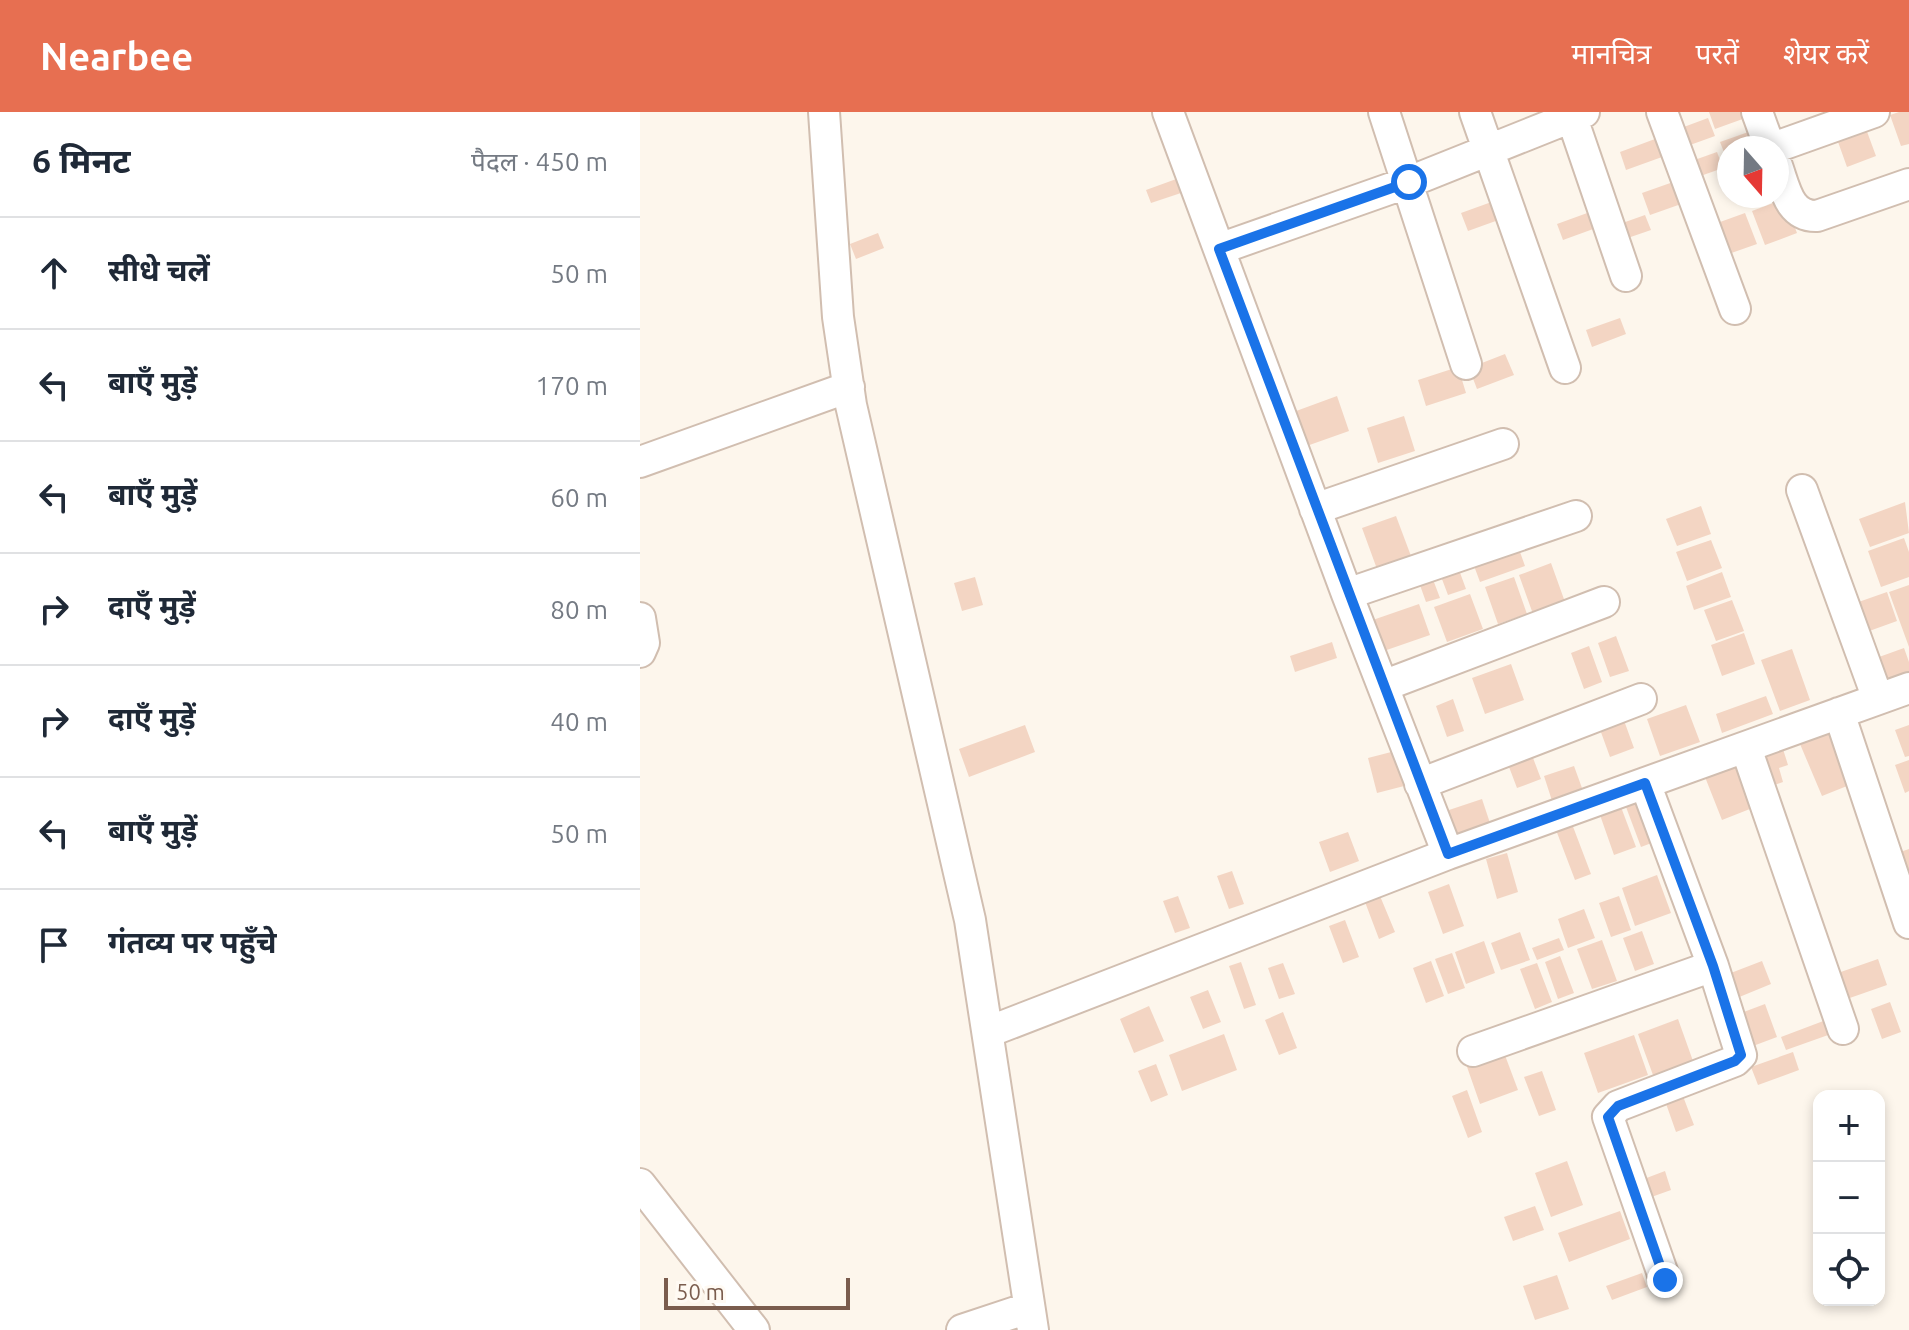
<!DOCTYPE html>
<html lang="hi">
<head>
<meta charset="utf-8">
<style>
	:root { --surface:#fff; --page:#f2f2f3; --text:#1f2937; --muted:#747a83; --line:#e0e1e3; --accent:#e76f51 }
	body { margin:0; font-family:Ubuntu,"Noto Sans Devanagari",sans-serif; background:var(--page); color:var(--text) }
	.controls { position:absolute; right:24px; bottom:24px; display:grid; overflow:hidden; border-radius:16px; box-shadow:0 4px 12px #0003 }
	.controls button { width:72px; height:72px; display:grid; place-items:center; padding:0; border:0; border-bottom:2px solid var(--line); background:var(--surface); color:var(--text); font:40px sans-serif }
	.compass { position:absolute; left:1077px; top:24px; width:72px; height:72px; border-radius:50%; background:var(--surface); box-shadow:0 4px 12px #0003; rotate:160deg }
	.scale { position:absolute; left:24px; bottom:20px; width:186px; box-sizing:border-box; padding-left:8px; border:4px solid #7a5c4d; border-top:0; font-size:22px; line-height:28px; white-space:nowrap; color:#7a5c4d; -webkit-text-stroke:6px #fffaf3; paint-order:stroke }
	.stop { position:absolute; width:24px; height:24px; margin:-18px; border:6px solid #1a73e8; border-radius:50%; background:#fff }
	.stop.end { background:#1a73e8; border-color:#fff; box-shadow:0 2px 8px #0008 }
	.list { margin:0; padding:0; list-style:none }
	h2 { display:flex; justify-content:space-between; align-items:center; height:104px; margin:0; padding:0 32px; font-size:34px }
	h2 small { font-size:26px; font-weight:400; color:var(--muted) }
	.list li { display:grid; grid-template-columns:52px 1fr auto; gap:24px; align-items:center; box-sizing:border-box; height:112px; padding:0 32px; border-top:2px solid var(--line) }
	.list b { display:block; font-size:30px; white-space:nowrap }
	.list em { font-size:26px; font-style:normal; color:var(--muted) }
	.icon { flex:none; width:44px; height:44px; fill:none; stroke:currentColor; stroke-width:2; stroke-linecap:round; stroke-linejoin:round }
	.map { position:relative; flex:none; width:1269px; height:1218px; overflow:hidden }
	header { display:flex; align-items:center; gap:48px; box-sizing:border-box; height:112px; padding:0 40px; background:var(--accent); color:#fff }
	header strong { font-size:38px }
	nav { display:flex; gap:44px; margin-inline-start:auto; font-size:28px }
	main { display:flex }
	aside { flex:1; background:var(--surface) }
	.map>svg:first-child { display:block }
	.building { fill:#f3d5c3 }
	.lines { fill:none; stroke-linecap:round; stroke-linejoin:round }
	.street-casing { stroke:#d1beb0; stroke-width:34 }
	.street { stroke:#fff; stroke-width:30 }
	.route { stroke:#1a73e8; stroke-width:10 }
</style>
</head>
<body>
<header>
<strong>Nearbee</strong>
<nav><a>मानचित्र</a><a>परतें</a><a>शेयर करें</a></nav>
</header>
<main>
<aside>
<h2>6 मिनट<small>पैदल · 450 m</small></h2>
<ul class="list">
<li><svg class="icon" aria-label="ahead" viewBox="0 0 24 24"><path d="M12 20V5M6 11l6-6 6 6"/></svg><div><b>सीधे चलें</b></div><em>50 m</em></li>
<li><svg class="icon" aria-label="left" viewBox="0 0 24 24"><path d="M17 20v-9H6M10 6l-5 5 5 5"/></svg><div><b>बाएँ मुड़ें</b></div><em>170 m</em></li>
<li><svg class="icon" aria-label="left" viewBox="0 0 24 24"><path d="M17 20v-9H6M10 6l-5 5 5 5"/></svg><div><b>बाएँ मुड़ें</b></div><em>60 m</em></li>
<li><svg class="icon" aria-label="right" viewBox="0 0 24 24"><path d="M7 20v-9h11M14 6l5 5-5 5"/></svg><div><b>दाएँ मुड़ें</b></div><em>80 m</em></li>
<li><svg class="icon" aria-label="right" viewBox="0 0 24 24"><path d="M7 20v-9h11M14 6l5 5-5 5"/></svg><div><b>दाएँ मुड़ें</b></div><em>40 m</em></li>
<li><svg class="icon" aria-label="left" viewBox="0 0 24 24"><path d="M17 20v-9H6M10 6l-5 5 5 5"/></svg><div><b>बाएँ मुड़ें</b></div><em>50 m</em></li>
<li><svg class="icon" aria-label="arrive" viewBox="0 0 24 24"><path d="M6 21V4h12l-3 4 3 4H6"/></svg><div><b>गंतव्य पर पहुँचे</b></div></li>
</ul>
</aside>
<div class="map">
<svg width="1269" height="1218" viewBox="0 0 1269 1218">
	<rect width="100%" height="100%" fill="#fdf6ec"/>
	<path class="building" d="M 1069,0 L 1110,0 L 1111,4 L 1075,17 Z
		M 1259,0 L 1269,0 L 1269,32 L 1261,34 L 1250,3 Z
		M 1068,6 L 1075,24 L 1039,37 L 1033,19 Z
		M 1222,6 L 1236,44 L 1207,55 L 1193,16 Z
		M 1114,18 L 1121,36 L 1089,36 L 1089,53 L 1080,30 Z
		M 1015,27 L 1022,45 L 986,58 L 980,40 Z
		M 1077,40 L 1083,56 L 1052,67 L 1046,51 Z
		M 539,66 L 544,80 L 511,91 L 506,78 Z
		M 1036,69 L 1044,91 L 1010,103 L 1002,81 Z
		M 1144,87 L 1157,121 L 1125,133 L 1112,99 Z
		M 857,88 L 864,106 L 828,119 L 821,101 Z
		M 950,100 L 956,116 L 923,128 L 917,112 Z
		M 1105,101 L 1117,132 L 1080,145 L 1069,114 Z
		M 1005,103 L 1011,118 L 979,129 L 974,114 Z
		M 238,121 L 244,136 L 216,147 L 210,132 Z
		M 980,206 L 986,222 L 952,235 L 946,218 Z
		M 865,242 L 874,263 L 837,277 L 829,256 Z
		M 818,255 L 826,281 L 786,294 L 778,268 Z
		M 697,284 L 709,319 L 661,336 L 648,302 Z
		M 764,304 L 775,339 L 738,351 L 727,316 Z
		M 1265,390 L 1269,421 L 1230,435 L 1219,407 Z
		M 1061,394 L 1071,422 L 1037,434 L 1026,407 Z
		M 756,404 L 771,444 L 737,457 L 722,416 Z
		M 875,426 L 885,454 L 840,470 L 830,443 Z
		M 1264,426 L 1269,440 L 1269,465 L 1241,475 L 1228,439 Z
		M 1071,428 L 1082,456 L 1047,469 L 1036,440 Z
		M 815,447 L 826,477 L 808,483 L 797,454 Z
		M 911,451 L 925,490 L 893,502 L 879,463 Z
		M 789,457 L 800,486 L 786,490 L 776,462 Z
		M 1082,460 L 1091,485 L 1054,498 L 1046,474 Z
		M 335,465 L 343,493 L 322,499 L 314,471 Z
		M 874,465 L 887,502 L 858,512 L 845,475 Z
		M 1269,473 L 1269,535 L 1249,480 Z
		M 1247,480 L 1257,509 L 1221,522 L 1210,493 Z
		M 830,482 L 843,517 L 807,530 L 794,495 Z
		M 1092,488 L 1104,519 L 1076,529 L 1064,498 Z
		M 779,492 L 790,523 L 738,541 L 727,510 Z
		M 1104,521 L 1115,552 L 1082,564 L 1071,533 Z
		M 976,524 L 989,559 L 970,565 L 958,531 Z
		M 692,530 L 697,546 L 655,560 L 650,544 Z
		M 949,534 L 962,570 L 944,577 L 931,541 Z
		M 1264,536 L 1269,550 L 1269,570 L 1240,581 L 1228,549 Z
		M 1152,537 L 1170,588 L 1140,599 L 1121,548 Z
		M 871,552 L 884,588 L 845,602 L 832,566 Z
		M 1126,584 L 1133,602 L 1082,621 L 1076,602 Z
		M 813,587 L 824,619 L 807,625 L 796,594 Z
		M 1046,593 L 1060,630 L 1020,644 L 1007,607 Z
		M 982,603 L 994,636 L 970,645 L 958,612 Z
		M 385,613 L 395,640 L 329,665 L 319,637 Z
		M 1269,613 L 1269,644 L 1265,645 L 1255,618 Z
		M 1195,617 L 1217,670 L 1182,684 L 1160,632 Z
		M 1143,637 L 1148,653 L 1139,656 L 1143,670 L 1129,675 L 1120,645 Z
		M 759,638 L 768,673 L 737,681 L 728,646 Z
		M 890,638 L 901,667 L 877,676 L 866,647 Z
		M 1269,648 L 1269,679 L 1265,681 L 1255,653 Z
		M 1103,650 L 1120,693 L 1082,708 L 1065,665 Z
		M 934,654 L 946,687 L 915,698 L 904,664 Z
		M 842,687 L 853,720 L 814,733 L 803,700 Z
		M 1006,687 L 1022,727 L 1001,735 L 986,695 Z
		M 981,695 L 996,735 L 974,743 L 960,703 Z
		M 932,712 L 951,762 L 935,768 L 916,718 Z
		M 708,720 L 719,749 L 690,760 L 679,730 Z
		M 1269,737 L 1269,784 L 1254,742 Z
		M 867,741 L 878,780 L 857,787 L 846,747 Z
		M 592,759 L 604,792 L 589,797 L 577,764 Z
		M 1017,763 L 1031,801 L 995,814 L 982,776 Z
		M 809,772 L 824,814 L 803,822 L 788,780 Z
		M 538,784 L 550,816 L 535,821 L 523,789 Z
		M 740,784 L 755,820 L 739,827 L 725,790 Z
		M 979,784 L 991,818 L 971,825 L 959,791 Z
		M 944,797 L 955,826 L 928,836 L 918,807 Z
		M 705,808 L 719,845 L 703,851 L 689,814 Z
		M 1002,819 L 1014,852 L 995,859 L 983,826 Z
		M 880,820 L 890,848 L 861,858 L 851,831 Z
		M 919,826 L 924,838 L 897,848 L 892,836 Z
		M 962,828 L 977,869 L 952,877 L 937,837 Z
		M 844,829 L 855,861 L 826,872 L 815,840 Z
		M 812,841 L 825,876 L 808,882 L 795,847 Z
		M 920,844 L 934,881 L 918,887 L 905,850 Z
		M 1238,847 L 1247,873 L 1204,888 L 1195,862 Z
		M 791,849 L 804,884 L 786,891 L 773,856 Z
		M 1122,849 L 1131,872 L 1092,888 L 1083,864 Z
		M 601,850 L 616,893 L 604,897 L 589,854 Z
		M 643,851 L 655,882 L 639,887 L 628,856 Z
		M 897,851 L 912,890 L 895,897 L 880,857 Z
		M 568,878 L 581,910 L 563,917 L 550,885 Z
		M 1250,890 L 1261,920 L 1242,927 L 1231,897 Z
		M 1125,892 L 1137,925 L 1113,934 L 1101,901 Z
		M 509,894 L 524,929 L 494,941 L 480,907 Z
		M 643,900 L 657,936 L 639,943 L 625,908 Z
		M 1038,907 L 1053,949 L 1013,963 L 998,922 Z
		M 1186,908 L 1191,922 L 1146,938 L 1141,925 Z
		M 584,922 L 597,958 L 542,979 L 529,943 Z
		M 994,923 L 1008,963 L 958,981 L 944,941 Z
		M 863,938 L 878,978 L 840,992 L 826,952 Z
		M 1153,940 L 1159,958 L 1118,973 L 1111,955 Z
		M 516,952 L 528,983 L 511,990 L 498,959 Z
		M 902,959 L 916,998 L 899,1004 L 884,965 Z
		M 827,978 L 842,1020 L 828,1026 L 812,984 Z
		M 1041,979 L 1054,1013 L 1036,1020 L 1024,986 Z
		M 927,1049 L 943,1093 L 911,1105 L 895,1061 Z
		M 1025,1059 L 1031,1078 L 1003,1088 L 996,1070 Z
		M 895,1094 L 904,1118 L 873,1129 L 864,1105 Z
		M 980,1099 L 990,1127 L 929,1150 L 918,1121 Z
		M 1002,1161 L 1007,1175 L 972,1188 L 966,1174 Z
		M 917,1163 L 929,1197 L 895,1208 L 883,1174 Z"/>
	<g class="lines">
		<defs>
			<path id="street" d="M 184,0 L 198,205 L 211,293 L 330,808 L 393,1218
				M 528,0 L 707,482 L 808,742
				M 744,0 L 826,252
				M 835,0 L 925,256
				M 930,0 L 986,164
				M 1022,0 L 1095,197
				M 1117,0 L 1130,36
				M 1133,36 L 1234,0
				M 1137,54 C 1145,76 1149,105 1177,104 L 1269,72
				M 579,137 L 769,70 L 944,0
				M 0,350 L 209,275
				M 1162,378 L 1238,587
				M 675,397 L 863,332
				M 707,482 L 936,404
				M 0,506 L 4,531 L 0,540
				M 743,574 L 964,490
				M 1199,601 L 1269,811
				M 1106,636 L 1203,917
				M 1005,671 L 1073,854 L 1101,943 L 1095,949 L 978,994 L 968,1005 L 1025,1168
				M 780,672 L 1001,587
				M 348,920 L 808,742 L 1269,576
				M 833,939 L 1073,854
				M 0,1072 L 114,1218
				M 322,1218 L 388,1196"/>
		</defs>
		<use href="#street" class="street-casing"/>
		<use href="#street" class="street"/>
	</g>
	<g class="lines">
		<path class="route" d="M 769,70 L 579,137 L 808,742 L 1005,671 L 1073,854 L 1101,943 L 1095,949 L 978,994 L 968,1005 L 1025,1168"/>
	</g>
</svg>
<div class="controls">
<button>+</button>
<button>−</button>
<button><svg class="icon" aria-label="locate" viewBox="0 0 24 24"><circle cx="12" cy="12" r="6"/><path d="M12 2v4M12 18v4M2 12h4M18 12h4"/></svg></button>
</div>
<svg class="compass" viewBox="-18 -18 36 36"><path d="M0-13l5 13h-10z" fill="#e53935"/><path d="M0 13l5-13h-10z" fill="#747a83"/></svg>
<div class="scale">50 m</div>
<div class="stop" style="left:769px;top:70px"></div>
<div class="stop end" style="left:1025px;top:1168px"></div>
</div>
</main>
</body>
</html>
